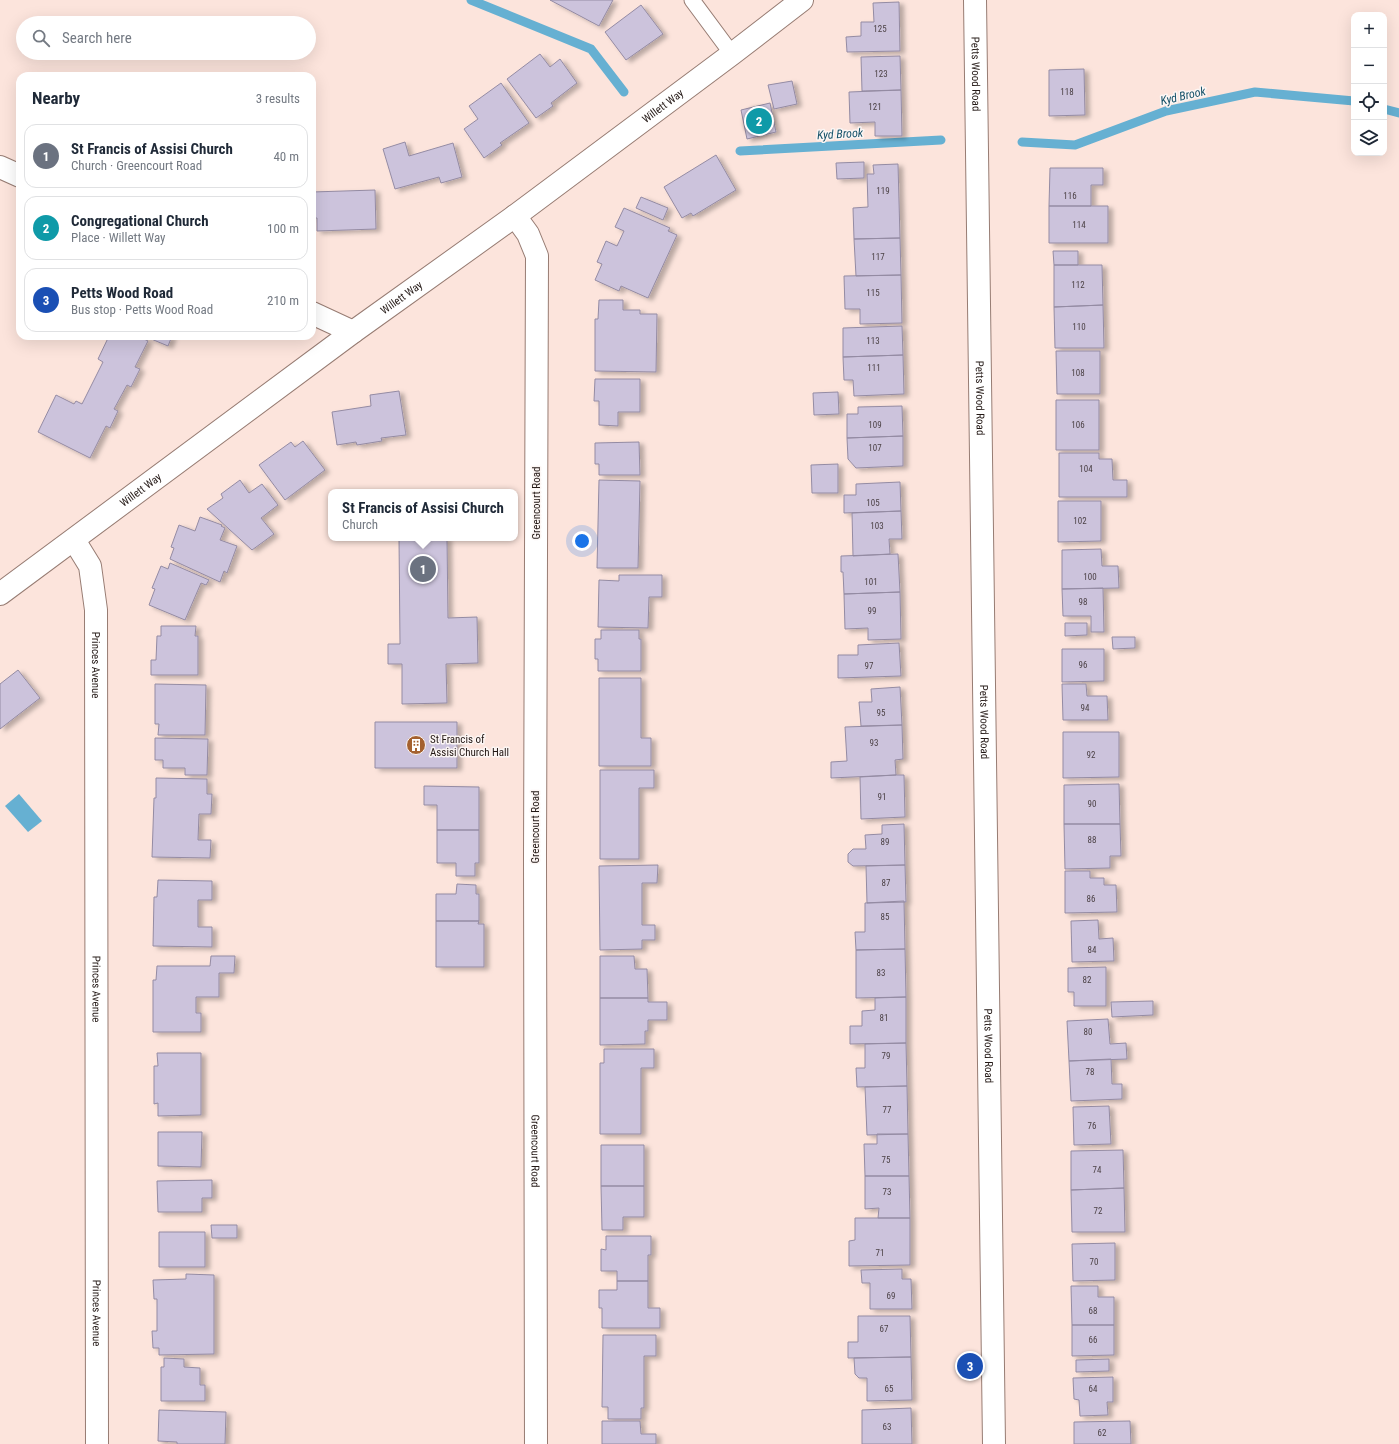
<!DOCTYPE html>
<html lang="en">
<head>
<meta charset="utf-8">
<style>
	:root { --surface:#fff; --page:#f6f6f7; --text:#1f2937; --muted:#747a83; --line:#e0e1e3; --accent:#d93025 }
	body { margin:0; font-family:"Roboto Condensed",sans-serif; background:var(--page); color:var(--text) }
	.controls { position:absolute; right:12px; top:12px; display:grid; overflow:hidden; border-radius:8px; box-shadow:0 4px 16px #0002 }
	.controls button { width:36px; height:36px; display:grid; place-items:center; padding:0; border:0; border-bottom:1px solid var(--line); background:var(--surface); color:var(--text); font:20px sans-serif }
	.you { position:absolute; left:582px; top:541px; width:14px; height:14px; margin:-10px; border:3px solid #fff; border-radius:50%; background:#1a73e8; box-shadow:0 0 0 6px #1a73e833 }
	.badge { display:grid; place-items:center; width:26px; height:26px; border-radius:50%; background:var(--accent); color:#fff; font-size:13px; font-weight:700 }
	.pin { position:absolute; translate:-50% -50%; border:2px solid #fff; box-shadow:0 1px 4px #0006 }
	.popup { position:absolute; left:328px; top:489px; width:190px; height:52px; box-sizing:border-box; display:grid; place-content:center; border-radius:8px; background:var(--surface); filter:drop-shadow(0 1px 3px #0005); font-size:13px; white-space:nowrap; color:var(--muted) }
	.popup b { font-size:15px; color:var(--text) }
	.popup::after { content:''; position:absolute; left:50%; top:100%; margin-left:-8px; border:8px solid transparent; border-top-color:var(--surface) }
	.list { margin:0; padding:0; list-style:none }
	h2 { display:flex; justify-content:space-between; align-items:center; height:52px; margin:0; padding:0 16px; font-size:17px }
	h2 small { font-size:13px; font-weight:400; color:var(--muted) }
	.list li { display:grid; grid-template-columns:26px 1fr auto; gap:12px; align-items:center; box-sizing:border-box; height:64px; margin:0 8px 8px; padding:0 8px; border:1px solid var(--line); border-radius:12px }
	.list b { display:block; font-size:15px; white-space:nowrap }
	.list p { margin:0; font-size:13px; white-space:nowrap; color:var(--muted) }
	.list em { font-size:13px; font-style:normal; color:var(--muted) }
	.icon { flex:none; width:22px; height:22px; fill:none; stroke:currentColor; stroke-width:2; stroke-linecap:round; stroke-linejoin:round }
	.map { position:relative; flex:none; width:1399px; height:1444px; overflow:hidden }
	.search { position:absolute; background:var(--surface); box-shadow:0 4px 16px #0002; left:16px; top:16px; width:300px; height:44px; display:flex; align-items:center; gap:10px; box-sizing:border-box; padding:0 14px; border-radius:22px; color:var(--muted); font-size:15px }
	.panel { position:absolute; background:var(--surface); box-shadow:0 4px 16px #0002; left:16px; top:72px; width:300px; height:268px; border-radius:12px }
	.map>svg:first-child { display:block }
	.water { fill:#66b0d2 }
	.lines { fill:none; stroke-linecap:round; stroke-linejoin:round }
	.stream { stroke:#66b0d2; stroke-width:9 }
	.building { fill:#ccc3dc; stroke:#948ba3; filter:url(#shadow) }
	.service-casing { stroke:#977c73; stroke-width:17 }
	.minor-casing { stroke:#977c73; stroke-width:24 }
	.tertiary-casing { stroke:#977c73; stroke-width:24 }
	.service { stroke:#fff; stroke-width:15 }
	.minor { stroke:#fff; stroke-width:22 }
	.tertiary { stroke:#fff; stroke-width:22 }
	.labels { text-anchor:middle; stroke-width:3; stroke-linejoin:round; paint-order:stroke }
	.number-label { font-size:9px; fill:#4c4246 }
	.street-label { font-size:11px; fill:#221714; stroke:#fcf6f4 }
	.poi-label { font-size:11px; fill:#221714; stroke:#fcf6f4; text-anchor:start }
	.water-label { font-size:12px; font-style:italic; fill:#124f67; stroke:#fcf6f4 }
</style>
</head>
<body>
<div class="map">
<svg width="1399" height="1444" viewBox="0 0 1399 1444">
	<defs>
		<filter id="shadow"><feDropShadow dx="4.5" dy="2.5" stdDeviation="2" flood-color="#0004"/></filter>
	</defs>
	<rect width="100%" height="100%" fill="#fce4dc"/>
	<path class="water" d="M 19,794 L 42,821 L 28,832 L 5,806 Z"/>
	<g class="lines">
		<path class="stream" d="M 471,0 L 591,49 L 624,92
			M 1384,109 L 1399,113
			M 1022,142 L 1075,145 L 1166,111 L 1255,92 L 1354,101
			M 740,151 L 941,140"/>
	</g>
	<path class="building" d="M 550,0 L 613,0 L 599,26 Z
		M 899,2 L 900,51 L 847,52 L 846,37 L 861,36 L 861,22 L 874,22 L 873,3 Z
		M 641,5 L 663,34 L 626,60 L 605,32 Z
		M 540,54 L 550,67 L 560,59 L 577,83 L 551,103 L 553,106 L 536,118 L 507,79 Z
		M 900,56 L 901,90 L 862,91 L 861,57 Z
		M 1084,69 L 1085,115 L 1049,116 L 1049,70 Z
		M 792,81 L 797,104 L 774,109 L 768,85 Z
		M 501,83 L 529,123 L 500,143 L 502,145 L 484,158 L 464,129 L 478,119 L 469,106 Z
		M 901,90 L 902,136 L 875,136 L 875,122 L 850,123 L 849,92 Z
		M 770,103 L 776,132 L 747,139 L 741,110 Z
		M 405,142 L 409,156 L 453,143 L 462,177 L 441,183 L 439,177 L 395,189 L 383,149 Z
		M 716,155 L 736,190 L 693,216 L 691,213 L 682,218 L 664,187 Z
		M 864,162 L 864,178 L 837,179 L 836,163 Z
		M 898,164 L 900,238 L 854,239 L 853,208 L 868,207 L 867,174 L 874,174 L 873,165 Z
		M 1050,168 L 1103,168 L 1103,185 L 1091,185 L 1091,206 L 1049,206 Z
		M 375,190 L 376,229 L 317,231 L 317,218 L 312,218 L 312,192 Z
		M 641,197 L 668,208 L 663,220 L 636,208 Z
		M 1049,206 L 1108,206 L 1108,243 L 1049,243 Z
		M 624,208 L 670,228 L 668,231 L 677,235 L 648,298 L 621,286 L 619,291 L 595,280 L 602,264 L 597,262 L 606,241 L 617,246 L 624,231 L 615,227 Z
		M 900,238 L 901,275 L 856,276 L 854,239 Z
		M 1053,251 L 1078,251 L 1078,265 L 1054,265 Z
		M 1054,265 L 1102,265 L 1103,305 L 1054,307 Z
		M 901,275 L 902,323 L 860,324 L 860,309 L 845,309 L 844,276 Z
		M 599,300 L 623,300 L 623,310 L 640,310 L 640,314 L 657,314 L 656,372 L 595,371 L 595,319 L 598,319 Z
		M 1103,305 L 1104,348 L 1055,348 L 1054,307 Z
		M 902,326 L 903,355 L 843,357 L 843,328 Z
		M 109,336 L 138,336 L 148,341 L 135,367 L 140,369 L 131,387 L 127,385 L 114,409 L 118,411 L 110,428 L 106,426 L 90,458 L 38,432 L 56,395 L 74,404 L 76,401 L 82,404 L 103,362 L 98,359 Z
		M 144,336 L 172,336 L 168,346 Z
		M 1056,351 L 1100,351 L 1100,394 L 1057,394 Z
		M 903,355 L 904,394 L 854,396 L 853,380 L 844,380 L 843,357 Z
		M 595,379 L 640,379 L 640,412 L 618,412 L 618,426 L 599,425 L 599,401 L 594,401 Z
		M 399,391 L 406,435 L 381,438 L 382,441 L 357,445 L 356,442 L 337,445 L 332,412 L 371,406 L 370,395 Z
		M 838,392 L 839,414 L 814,415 L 813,393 Z
		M 1056,400 L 1099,400 L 1099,450 L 1056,450 Z
		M 902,406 L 903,436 L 847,438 L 847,414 L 858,414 L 858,407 Z
		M 903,436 L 903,466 L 856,468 L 848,459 L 847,438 Z
		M 303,441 L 325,470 L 285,500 L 259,465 L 291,442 L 295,447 Z
		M 639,442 L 640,475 L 599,475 L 599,464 L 595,464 L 595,443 Z
		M 1059,453 L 1099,453 L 1099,459 L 1112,459 L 1113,480 L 1127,480 L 1127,497 L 1059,497 Z
		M 838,464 L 838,493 L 812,493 L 811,465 Z
		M 240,480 L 249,493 L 262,484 L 278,505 L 261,518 L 274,534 L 252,550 L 207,509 L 223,498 L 221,494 Z
		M 599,480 L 640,481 L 638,568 L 597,568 Z
		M 900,482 L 901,511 L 844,513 L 844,495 L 856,495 L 856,484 Z
		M 1058,501 L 1101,501 L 1101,541 L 1058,542 Z
		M 901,511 L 902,539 L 889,539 L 890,554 L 853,556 L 852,513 Z
		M 200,517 L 222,525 L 221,526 L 225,528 L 220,540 L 237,546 L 227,573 L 224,571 L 220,582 L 170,559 L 174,548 L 171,547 L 179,525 L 195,531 Z
		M 399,538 L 447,538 L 448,618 L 477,617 L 478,663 L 446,664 L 447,703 L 402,704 L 402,664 L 388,664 L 388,644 L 400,644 Z
		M 1101,549 L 1102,566 L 1118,566 L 1119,588 L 1062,589 L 1062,550 Z
		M 898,554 L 900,592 L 844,594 L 843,572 L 841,572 L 841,556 Z
		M 170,563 L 209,580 L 206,585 L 201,583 L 185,620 L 149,605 L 155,589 L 152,588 L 161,566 L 168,569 Z
		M 619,575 L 662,575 L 662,597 L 649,597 L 648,628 L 598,627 L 599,580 L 619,581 Z
		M 1103,588 L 1104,632 L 1091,632 L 1091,616 L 1063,616 L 1062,589 Z
		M 900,592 L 901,639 L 868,640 L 868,628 L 845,629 L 844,594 Z
		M 1065,623 L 1087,623 L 1087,635 L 1065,636 Z
		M 161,626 L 196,626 L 195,636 L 198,636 L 198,675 L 151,675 L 151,660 L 156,660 L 157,636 L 161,636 Z
		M 601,630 L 639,630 L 639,639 L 641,639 L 641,671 L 598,671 L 598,659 L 595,659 L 595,639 L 601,639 Z
		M 1112,637 L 1135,637 L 1135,648 L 1113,649 Z
		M 899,643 L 901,676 L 838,678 L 838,655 L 858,655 L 858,645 Z
		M 1062,649 L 1104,649 L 1104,681 L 1062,682 Z
		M 18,670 L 40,698 L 0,729 L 0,684 Z
		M 599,678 L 641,678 L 641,738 L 651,738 L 651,766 L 599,766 Z
		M 155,684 L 206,685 L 205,735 L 158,735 L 159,724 L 155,724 Z
		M 1062,684 L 1086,684 L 1087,696 L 1107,696 L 1108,720 L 1063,720 Z
		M 900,687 L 902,725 L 861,726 L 859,702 L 872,702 L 871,689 Z
		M 375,722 L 457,722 L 457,768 L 375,768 Z
		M 902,725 L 903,759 L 895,760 L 896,775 L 831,778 L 831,762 L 847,761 L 845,727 Z
		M 1063,732 L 1119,732 L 1119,777 L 1063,778 Z
		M 155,738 L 208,739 L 207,775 L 185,775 L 185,768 L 163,768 L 163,760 L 155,760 Z
		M 600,770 L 654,770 L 654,788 L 639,788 L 639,859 L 600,859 Z
		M 896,775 L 904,775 L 905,817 L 861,819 L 860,777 Z
		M 156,778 L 207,779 L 207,794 L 212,794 L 211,814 L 199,814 L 198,840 L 211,840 L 210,858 L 152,857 L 154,798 L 156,798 Z
		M 1119,784 L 1120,824 L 1064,824 L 1064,785 Z
		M 424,786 L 479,787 L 479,830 L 437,830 L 437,805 L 424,805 Z
		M 904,824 L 905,865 L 853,866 L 848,862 L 848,854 L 853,849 L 866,849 L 865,835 L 882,834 L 882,825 Z
		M 1064,824 L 1120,824 L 1121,856 L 1110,856 L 1110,868 L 1065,869 Z
		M 437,830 L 479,830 L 479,863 L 475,863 L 475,876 L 456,876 L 456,863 L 437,863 Z
		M 658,865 L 657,883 L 642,883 L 642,925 L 655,925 L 655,940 L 642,940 L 642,949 L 600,950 L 599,866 Z
		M 905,865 L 906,902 L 867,903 L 866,866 Z
		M 1065,871 L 1090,871 L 1090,878 L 1104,878 L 1104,885 L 1116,885 L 1117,912 L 1065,913 Z
		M 158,880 L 212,881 L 212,900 L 198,900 L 198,927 L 212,927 L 212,947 L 153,946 L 154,897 L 157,897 Z
		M 457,884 L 476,885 L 476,894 L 479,894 L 479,921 L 436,921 L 436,894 L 456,894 Z
		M 904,901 L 905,949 L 856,950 L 855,932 L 865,932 L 865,903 Z
		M 1098,920 L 1099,939 L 1113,938 L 1114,961 L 1072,962 L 1071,921 Z
		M 436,921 L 479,921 L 478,924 L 484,924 L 484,967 L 436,967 Z
		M 905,949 L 906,997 L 856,998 L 856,950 Z
		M 211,956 L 235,956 L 234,973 L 219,973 L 219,997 L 196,997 L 196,1013 L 201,1013 L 201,1032 L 153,1032 L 153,980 L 156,980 L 157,966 L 210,966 Z
		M 600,956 L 634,956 L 635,969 L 647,969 L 648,998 L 600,998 Z
		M 1106,967 L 1106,1006 L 1074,1006 L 1074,992 L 1068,992 L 1068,968 Z
		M 906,997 L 906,1043 L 850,1044 L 850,1026 L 862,1026 L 862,1011 L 875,1010 L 875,998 Z
		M 600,998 L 648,998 L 648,1002 L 667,1002 L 667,1020 L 648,1020 L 648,1031 L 645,1031 L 645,1044 L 600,1045 Z
		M 1153,1001 L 1153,1015 L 1112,1017 L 1111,1002 Z
		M 1108,1019 L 1110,1044 L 1126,1043 L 1127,1059 L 1069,1061 L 1067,1021 Z
		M 906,1043 L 907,1086 L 857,1087 L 856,1068 L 865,1068 L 865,1044 Z
		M 604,1049 L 654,1049 L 654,1068 L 641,1068 L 641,1134 L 600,1134 L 600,1063 L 604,1063 Z
		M 157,1053 L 201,1053 L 201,1115 L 158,1116 L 158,1103 L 154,1104 L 154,1066 L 158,1066 Z
		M 1111,1059 L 1112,1084 L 1122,1084 L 1122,1099 L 1071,1101 L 1069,1061 Z
		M 907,1086 L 908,1134 L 867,1135 L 865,1087 Z
		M 1109,1106 L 1111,1144 L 1074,1145 L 1073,1107 Z
		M 158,1132 L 202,1132 L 201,1167 L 158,1166 Z
		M 877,1134 L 908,1134 L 909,1176 L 865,1176 L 864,1144 L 877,1144 Z
		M 601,1145 L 644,1145 L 644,1186 L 601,1186 Z
		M 1123,1150 L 1124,1188 L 1071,1190 L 1071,1151 Z
		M 865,1176 L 909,1176 L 910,1218 L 878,1218 L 879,1208 L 865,1209 Z
		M 212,1180 L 212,1198 L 202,1198 L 202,1212 L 158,1212 L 157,1181 Z
		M 601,1186 L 644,1186 L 644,1217 L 623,1217 L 623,1230 L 602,1230 Z
		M 1124,1188 L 1125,1232 L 1072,1232 L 1071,1190 Z
		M 855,1218 L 910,1218 L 910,1265 L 849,1266 L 849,1241 L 855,1240 Z
		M 211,1225 L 237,1225 L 237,1238 L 212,1238 Z
		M 159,1232 L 205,1232 L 205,1267 L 159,1267 Z
		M 606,1236 L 651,1236 L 651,1255 L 648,1255 L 648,1281 L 617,1281 L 617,1271 L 601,1271 L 601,1249 L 606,1250 Z
		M 1115,1243 L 1115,1280 L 1073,1281 L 1072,1244 Z
		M 902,1269 L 902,1279 L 911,1279 L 912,1309 L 870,1309 L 870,1283 L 862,1283 L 861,1270 Z
		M 186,1274 L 214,1275 L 214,1354 L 159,1355 L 159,1348 L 153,1348 L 152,1331 L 157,1331 L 157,1299 L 154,1299 L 153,1280 L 186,1279 Z
		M 617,1281 L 648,1281 L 648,1308 L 660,1308 L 660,1328 L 602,1328 L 602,1308 L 599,1308 L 599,1290 L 617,1290 Z
		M 1071,1286 L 1098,1286 L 1098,1297 L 1114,1297 L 1114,1325 L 1072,1325 Z
		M 858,1316 L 910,1316 L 911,1357 L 848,1358 L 848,1342 L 858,1342 Z
		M 1072,1325 L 1114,1325 L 1114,1355 L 1072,1356 Z
		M 603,1335 L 656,1335 L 656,1356 L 644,1356 L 644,1408 L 641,1408 L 641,1419 L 608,1419 L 608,1407 L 602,1407 Z
		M 911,1357 L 912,1400 L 867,1401 L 867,1378 L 859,1378 L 855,1374 L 854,1358 Z
		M 164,1358 L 184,1359 L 184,1367 L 200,1368 L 200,1385 L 205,1385 L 205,1401 L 161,1401 L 161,1367 L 164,1367 Z
		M 1109,1359 L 1109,1371 L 1076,1372 L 1076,1360 Z
		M 1113,1377 L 1113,1402 L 1107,1402 L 1108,1415 L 1080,1416 L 1079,1400 L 1074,1399 L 1073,1378 Z
		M 911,1408 L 912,1444 L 862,1444 L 862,1410 Z
		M 159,1410 L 226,1412 L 225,1444 L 177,1444 L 177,1442 L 158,1441 Z
		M 602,1421 L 640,1421 L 641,1434 L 656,1434 L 656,1444 L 602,1444 Z
		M 1130,1421 L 1131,1444 L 1074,1444 L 1074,1422 Z"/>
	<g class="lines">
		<defs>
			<path id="service" d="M 692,0 L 732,54"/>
			<g id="minor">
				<path d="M 0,167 L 20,176"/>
				<path id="s1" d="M 515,216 L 528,234 L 537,256 L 535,856 L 536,1444"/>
				<path d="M 312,313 L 353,332"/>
				<path id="s2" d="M 74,540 L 90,566 L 96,610 L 97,1444"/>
				<path id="s3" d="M 0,594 L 353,332 L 515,216 L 732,54 L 802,0"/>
			</g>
			<g id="tertiary">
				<path id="s4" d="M 975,0 L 994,1444"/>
			</g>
		</defs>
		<use href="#service" class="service-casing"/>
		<use href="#minor" class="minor-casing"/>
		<use href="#tertiary" class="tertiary-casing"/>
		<use href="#service" class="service"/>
		<use href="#minor" class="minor"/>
		<use href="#tertiary" class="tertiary"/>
	</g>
	<defs>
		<symbol id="building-disc" viewBox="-11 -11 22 22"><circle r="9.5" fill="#a4612f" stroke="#fcf6f4"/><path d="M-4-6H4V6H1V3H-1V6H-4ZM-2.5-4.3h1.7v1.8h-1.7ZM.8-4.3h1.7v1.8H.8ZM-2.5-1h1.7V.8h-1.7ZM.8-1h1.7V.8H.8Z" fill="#fff"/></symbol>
	</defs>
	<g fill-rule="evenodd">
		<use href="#building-disc" x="405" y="734" width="22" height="22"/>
	</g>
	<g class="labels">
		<g class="number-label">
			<text x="880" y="32">125</text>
			<text x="881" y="77">123</text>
			<text x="1067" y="95">118</text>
			<text x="875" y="110">121</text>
			<text x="883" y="194">119</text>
			<text x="1070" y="199">116</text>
			<text x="1079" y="228">114</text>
			<text x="878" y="260">117</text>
			<text x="1078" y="288">112</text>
			<text x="873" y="296">115</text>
			<text x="1079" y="330">110</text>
			<text x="873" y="344">113</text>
			<text x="874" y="371">111</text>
			<text x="1078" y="376">108</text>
			<text x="875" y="428">109</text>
			<text x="1078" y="428">106</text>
			<text x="875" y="451">107</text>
			<text x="1086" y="472">104</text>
			<text x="873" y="506">105</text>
			<text x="1080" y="524">102</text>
			<text x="877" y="529">103</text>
			<text x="1090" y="580">100</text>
			<text x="871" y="585">101</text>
			<text x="1083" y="605">98</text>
			<text x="872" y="614">99</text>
			<text x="1083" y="668">96</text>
			<text x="869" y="669">97</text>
			<text x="1085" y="711">94</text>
			<text x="881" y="716">95</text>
			<text x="874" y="746">93</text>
			<text x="1091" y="758">92</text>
			<text x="882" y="800">91</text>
			<text x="1092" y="807">90</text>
			<text x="1092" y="843">88</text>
			<text x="885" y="845">89</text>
			<text x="886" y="886">87</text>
			<text x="1091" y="902">86</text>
			<text x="885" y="920">85</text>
			<text x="1092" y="953">84</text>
			<text x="881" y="976">83</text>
			<text x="1087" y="983">82</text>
			<text x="884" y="1021">81</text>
			<text x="1088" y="1035">80</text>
			<text x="886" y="1059">79</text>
			<text x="1090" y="1075">78</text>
			<text x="887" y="1113">77</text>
			<text x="1092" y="1129">76</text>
			<text x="886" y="1163">75</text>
			<text x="1097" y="1173">74</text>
			<text x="887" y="1195">73</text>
			<text x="1098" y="1214">72</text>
			<text x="880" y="1256">71</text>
			<text x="1094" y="1265">70</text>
			<text x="891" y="1299">69</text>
			<text x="1093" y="1314">68</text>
			<text x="884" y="1332">67</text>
			<text x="1093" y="1343">66</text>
			<text x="889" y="1392">65</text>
			<text x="1093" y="1392">64</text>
			<text x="887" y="1430">63</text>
			<text x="1102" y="1436">62</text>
		</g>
		<g class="street-label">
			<text dy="4" stroke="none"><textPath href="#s4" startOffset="74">Petts Wood Road</textPath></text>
			<text dy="4" stroke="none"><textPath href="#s3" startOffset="823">Willett Way</textPath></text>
			<text dy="4" stroke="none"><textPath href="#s3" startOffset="499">Willett Way</textPath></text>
			<text dy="4" stroke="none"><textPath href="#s4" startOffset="398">Petts Wood Road</textPath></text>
			<text dy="4" stroke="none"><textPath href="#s3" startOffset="175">Willett Way</textPath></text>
			<text transform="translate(536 503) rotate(-90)" y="4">Greencourt Road</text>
			<text dy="4" stroke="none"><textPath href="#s2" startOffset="130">Princes Avenue</textPath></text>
			<text dy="4" stroke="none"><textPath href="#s4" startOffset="722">Petts Wood Road</textPath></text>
			<text transform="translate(535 827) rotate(-90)" y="4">Greencourt Road</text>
			<text dy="4" stroke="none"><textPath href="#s2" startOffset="454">Princes Avenue</textPath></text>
			<text dy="4" stroke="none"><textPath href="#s4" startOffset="1046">Petts Wood Road</textPath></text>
			<text dy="4" stroke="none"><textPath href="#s1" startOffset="941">Greencourt Road</textPath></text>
			<text dy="4" stroke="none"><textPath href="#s2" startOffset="778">Princes Avenue</textPath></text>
		</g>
		<g class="poi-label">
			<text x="430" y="743">St Francis of<tspan x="430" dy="13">Assisi Church Hall</tspan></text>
		</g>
		<g class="water-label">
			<text transform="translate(1183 96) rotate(-13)" y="4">Kyd Brook</text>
			<text transform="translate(840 134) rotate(-3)" y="4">Kyd Brook</text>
		</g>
	</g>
</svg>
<div class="controls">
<button>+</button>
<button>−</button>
<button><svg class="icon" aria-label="locate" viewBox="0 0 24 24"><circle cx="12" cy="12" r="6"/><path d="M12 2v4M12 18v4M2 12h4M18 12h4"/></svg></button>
<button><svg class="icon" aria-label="layers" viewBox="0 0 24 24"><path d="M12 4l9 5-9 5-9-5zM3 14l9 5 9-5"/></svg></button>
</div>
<div class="you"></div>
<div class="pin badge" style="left:423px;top:569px;background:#6b7280">1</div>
<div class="popup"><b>St Francis of Assisi Church</b>Church</div>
<div class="pin badge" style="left:759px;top:121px;background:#0f9aa8">2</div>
<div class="pin badge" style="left:970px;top:1366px;background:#1a4fb4">3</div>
<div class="search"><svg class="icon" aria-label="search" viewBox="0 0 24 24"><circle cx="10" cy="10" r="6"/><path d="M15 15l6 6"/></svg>Search here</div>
<section class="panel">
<h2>Nearby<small>3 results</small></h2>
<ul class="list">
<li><span class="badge" style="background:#6b7280">1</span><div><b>St Francis of Assisi Church</b><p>Church · Greencourt Road</p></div><em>40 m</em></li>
<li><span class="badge" style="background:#0f9aa8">2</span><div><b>Congregational Church</b><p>Place · Willett Way</p></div><em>100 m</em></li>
<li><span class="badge" style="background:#1a4fb4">3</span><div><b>Petts Wood Road</b><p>Bus stop · Petts Wood Road</p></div><em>210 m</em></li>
</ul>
</section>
</div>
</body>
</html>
